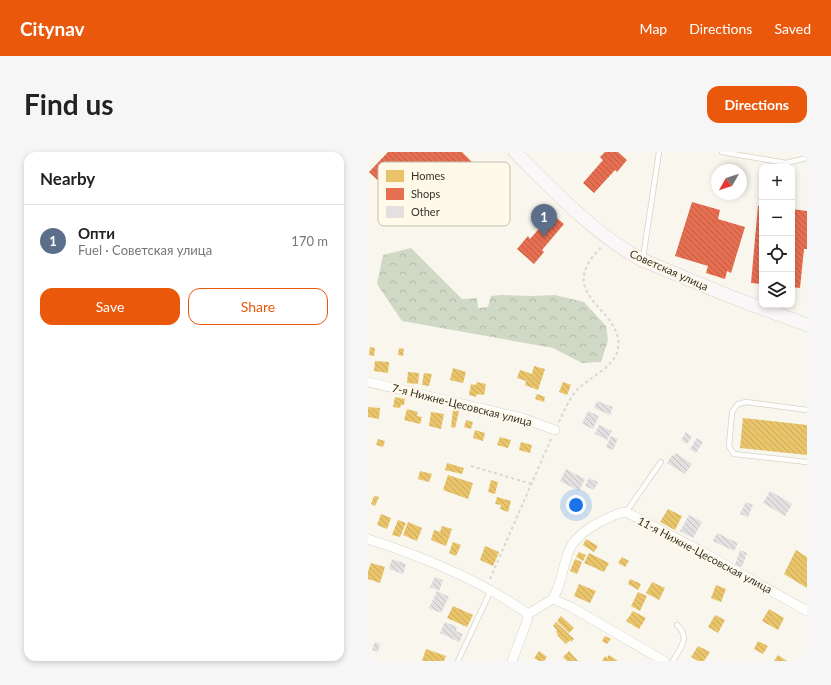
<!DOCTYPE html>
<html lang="en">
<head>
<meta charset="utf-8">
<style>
	:root { --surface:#fff; --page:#f6f6f6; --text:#222; --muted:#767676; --line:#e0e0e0; --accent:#ea580c }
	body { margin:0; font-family:Lato,sans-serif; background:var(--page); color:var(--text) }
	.controls { position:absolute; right:12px; top:12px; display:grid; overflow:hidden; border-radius:8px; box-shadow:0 2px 6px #0003 }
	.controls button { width:36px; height:36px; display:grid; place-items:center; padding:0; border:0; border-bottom:1px solid var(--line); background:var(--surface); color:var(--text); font:20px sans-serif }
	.compass { position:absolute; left:343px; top:12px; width:36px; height:36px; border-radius:50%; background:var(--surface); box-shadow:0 2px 6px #0003; rotate:231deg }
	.you { position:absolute; left:208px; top:353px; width:14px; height:14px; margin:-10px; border:3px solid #fff; border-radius:50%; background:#1a73e8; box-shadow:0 0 0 6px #1a73e833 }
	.badge { display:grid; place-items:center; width:26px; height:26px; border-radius:50%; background:var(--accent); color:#fff; font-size:13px; font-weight:700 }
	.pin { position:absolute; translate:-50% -33px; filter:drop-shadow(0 1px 2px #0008) }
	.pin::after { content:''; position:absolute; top:21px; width:14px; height:12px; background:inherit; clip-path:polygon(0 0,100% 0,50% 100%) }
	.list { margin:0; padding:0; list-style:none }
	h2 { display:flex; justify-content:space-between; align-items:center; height:52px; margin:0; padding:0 16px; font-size:17px }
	h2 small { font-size:13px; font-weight:400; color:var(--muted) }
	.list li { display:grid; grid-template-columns:26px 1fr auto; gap:12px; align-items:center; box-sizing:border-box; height:72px; padding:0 16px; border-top:1px solid var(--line) }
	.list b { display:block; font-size:15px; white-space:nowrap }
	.list p { margin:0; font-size:13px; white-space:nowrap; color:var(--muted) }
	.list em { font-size:13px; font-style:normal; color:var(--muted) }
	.actions { display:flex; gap:8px; padding:12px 16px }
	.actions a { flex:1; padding:9px 0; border:1px solid var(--accent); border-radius:12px; text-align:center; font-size:14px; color:var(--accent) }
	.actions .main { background:var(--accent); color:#fff }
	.icon { flex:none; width:22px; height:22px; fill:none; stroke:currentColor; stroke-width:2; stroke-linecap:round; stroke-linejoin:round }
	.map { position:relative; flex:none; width:439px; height:509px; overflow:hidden; border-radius:12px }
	header { display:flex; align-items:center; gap:24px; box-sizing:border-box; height:56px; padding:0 20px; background:var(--accent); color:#fff }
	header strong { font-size:19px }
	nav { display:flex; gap:22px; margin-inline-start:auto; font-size:14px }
	.intro { display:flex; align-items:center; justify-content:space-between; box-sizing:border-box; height:96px; padding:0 24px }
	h1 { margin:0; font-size:28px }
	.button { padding:10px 18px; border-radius:12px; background:var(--accent); color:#fff; font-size:14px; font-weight:700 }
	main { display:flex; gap:24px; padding:0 24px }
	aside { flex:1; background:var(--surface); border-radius:12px; box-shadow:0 2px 6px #0003 }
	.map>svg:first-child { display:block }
	.forest { fill:url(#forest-crowns) }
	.homes { fill:url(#homes-back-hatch) }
	.shops { fill:url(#shops-back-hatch) }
	.building { fill:url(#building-back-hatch) }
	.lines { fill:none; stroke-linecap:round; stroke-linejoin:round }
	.lane-casing { stroke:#d6d3cb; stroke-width:6 }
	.street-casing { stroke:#d6d3cb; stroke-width:10 }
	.secondary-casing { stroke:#d6d3cb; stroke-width:14 }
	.path { stroke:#d7d7d3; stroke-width:2; stroke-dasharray:3 3; stroke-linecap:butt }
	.lane { stroke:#fefefc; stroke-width:4.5 }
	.street { stroke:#fefefc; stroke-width:9 }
	.secondary { stroke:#fbf7f8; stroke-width:13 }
	.labels { text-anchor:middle; stroke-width:4; stroke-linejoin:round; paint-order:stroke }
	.street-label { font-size:11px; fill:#35332b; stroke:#fef9e8 }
	.key { fill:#fef9e8; stroke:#c2beaf; stroke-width:1 }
	.key-label { font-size:11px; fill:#35332b }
</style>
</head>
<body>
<header>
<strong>Citynav</strong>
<nav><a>Map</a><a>Directions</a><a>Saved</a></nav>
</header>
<div class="intro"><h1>Find us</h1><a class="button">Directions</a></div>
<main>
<aside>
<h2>Nearby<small></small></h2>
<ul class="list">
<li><span class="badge" style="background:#5c6f8a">1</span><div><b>Опти</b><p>Fuel · Советская улица</p></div><em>170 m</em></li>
</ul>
<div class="actions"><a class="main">Save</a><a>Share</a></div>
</aside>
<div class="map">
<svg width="439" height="509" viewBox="0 0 439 509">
	<defs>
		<pattern id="forest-crowns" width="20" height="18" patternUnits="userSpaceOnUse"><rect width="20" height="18" fill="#d0d9c6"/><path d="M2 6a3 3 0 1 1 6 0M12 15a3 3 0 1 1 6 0" fill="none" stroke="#b3bbaa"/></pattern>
		<pattern id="homes-back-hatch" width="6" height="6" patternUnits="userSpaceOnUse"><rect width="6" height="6" fill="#e9c46a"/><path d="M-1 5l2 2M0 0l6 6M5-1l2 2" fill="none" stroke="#c8a95c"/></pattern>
		<pattern id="shops-back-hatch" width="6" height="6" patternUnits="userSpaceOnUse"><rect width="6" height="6" fill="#e76f51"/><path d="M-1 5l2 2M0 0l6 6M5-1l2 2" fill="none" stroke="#bc5c43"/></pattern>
		<pattern id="building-back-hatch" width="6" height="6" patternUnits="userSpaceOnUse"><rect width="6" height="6" fill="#e2e0e0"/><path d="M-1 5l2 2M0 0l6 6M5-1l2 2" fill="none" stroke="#c2c1c0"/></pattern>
	</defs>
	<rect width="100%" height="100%" fill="#f9f6ed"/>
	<path class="forest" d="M 43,96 L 94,147 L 109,146 L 110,156 L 120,155 L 123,144 L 133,143 L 163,144 L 187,143 L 216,150 L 238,174 L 240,188 L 233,210 L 214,211 L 185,196 L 34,169 L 9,132 L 15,103 Z"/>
	<path class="homes" d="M 2,195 L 7,196 L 6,204 L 1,203 Z
		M 31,196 L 36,197 L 35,204 L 30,203 Z
		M 7,209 L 21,210 L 20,221 L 6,219 Z
		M 166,214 L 177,217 L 170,238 L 157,233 L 158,229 L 149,226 L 152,218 L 164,222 Z
		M 85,216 L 98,220 L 95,231 L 82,228 Z
		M 40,220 L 51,221 L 50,232 L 39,231 Z
		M 56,221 L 64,222 L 61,234 L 54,233 Z
		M 109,230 L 118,232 L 116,243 L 109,242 L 108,245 L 101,243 L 103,232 L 108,233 Z
		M 195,230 L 203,233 L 199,243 L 191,240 Z
		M 169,242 L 177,245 L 176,250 L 167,247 Z
		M 27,245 L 37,247 L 36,253 L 33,253 L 32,256 L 25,255 Z
		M 0,255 L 12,256 L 11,267 L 0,265 Z
		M 39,257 L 50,260 L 49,264 L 54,265 L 52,272 L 36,268 Z
		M 85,257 L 91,259 L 87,276 L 83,275 Z
		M 63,260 L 76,262 L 73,277 L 61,274 Z
		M 375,266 L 439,273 L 439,303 L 372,296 Z
		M 98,268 L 105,270 L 103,277 L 96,275 Z
		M 107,278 L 117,281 L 115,289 L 105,286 Z
		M 132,285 L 143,288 L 140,296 L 129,293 Z
		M 10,287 L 17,289 L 15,295 L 8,293 Z
		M 153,290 L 164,293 L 162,301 L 151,298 Z
		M 79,311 L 96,316 L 94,322 L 77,318 Z
		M 52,319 L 64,322 L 61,330 L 50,327 Z
		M 80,323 L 105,331 L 100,347 L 75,338 Z
		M 123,328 L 130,330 L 127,342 L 120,340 Z
		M 6,344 L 11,345 L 7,354 L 3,352 Z
		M 129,345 L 143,349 L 140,360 L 132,357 L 133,353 L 127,352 Z
		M 300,357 L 314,364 L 307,378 L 292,370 Z
		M 13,362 L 23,366 L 19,377 L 9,373 Z
		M 30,368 L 38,371 L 32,385 L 24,383 Z
		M 40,370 L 54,376 L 49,389 L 35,383 Z
		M 74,374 L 84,377 L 78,394 L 63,388 L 66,378 L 72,380 Z
		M 218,387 L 230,394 L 226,400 L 215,393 Z
		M 85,390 L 93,393 L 88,404 L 81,401 Z
		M 117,394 L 131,400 L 125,414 L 112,408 Z
		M 428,398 L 439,405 L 439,436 L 416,422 Z
		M 211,400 L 218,403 L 215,409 L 208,405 Z
		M 221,401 L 241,411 L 236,420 L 216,411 Z
		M 254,405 L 261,409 L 257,415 L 250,411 Z
		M 207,407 L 214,410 L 209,422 L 202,419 Z
		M 3,411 L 17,415 L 12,431 L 0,427 L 0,419 Z
		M 262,427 L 273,432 L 270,438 L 260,432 Z
		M 284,430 L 297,436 L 291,448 L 278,441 Z
		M 211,432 L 228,439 L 222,451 L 206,444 Z
		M 348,433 L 358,437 L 353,450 L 343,446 Z
		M 270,440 L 279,444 L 272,459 L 263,454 Z
		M 85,454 L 105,463 L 99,475 L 79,466 Z
		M 401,457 L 416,466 L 410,478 L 394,469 Z
		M 265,459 L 278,466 L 271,477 L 258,469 Z
		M 347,463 L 357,468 L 350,481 L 340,475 Z
		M 193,464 L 206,476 L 201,481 L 189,469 Z
		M 188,470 L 206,487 L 203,490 L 202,488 L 198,492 L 189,483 L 190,482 L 188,480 L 189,478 L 185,474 Z
		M 237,484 L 243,487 L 239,492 L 234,489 Z
		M 390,489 L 400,494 L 395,502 L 386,497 Z
		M 330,494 L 342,500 L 336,509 L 330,509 L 323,505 Z
		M 58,497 L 78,504 L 76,509 L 54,509 Z
		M 171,499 L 179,505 L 176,509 L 171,509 L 166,506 Z
		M 201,499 L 210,509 L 199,509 L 195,505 Z
		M 241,503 L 250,509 L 234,509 L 237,504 L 239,506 Z
		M 410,503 L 419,509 L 406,509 Z"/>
	<path class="shops" d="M 20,0 L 94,0 L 105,11 L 52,68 L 1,20 Z
		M 237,0 L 250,0 L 259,8 L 249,20 L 247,18 L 226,41 L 215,31 L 235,8 L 232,5 Z
		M 324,50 L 352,58 L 350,67 L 377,75 L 363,121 L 359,119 L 357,127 L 338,121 L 340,114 L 307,104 Z
		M 390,54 L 394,54 L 394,132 L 383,131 Z
		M 424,57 L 439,59 L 439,97 L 436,97 L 432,136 L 424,135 Z
		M 184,62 L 196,72 L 174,98 L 176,100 L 166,112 L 149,97 L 160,84 L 162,87 Z"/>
	<path class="building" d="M 229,249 L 245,255 L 242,263 L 226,256 Z
		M 220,259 L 231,264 L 225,277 L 214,272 Z
		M 231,273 L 244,279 L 239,288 L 227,282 Z
		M 318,280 L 324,285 L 319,292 L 313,288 Z
		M 243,284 L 250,287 L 245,298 L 238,295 Z
		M 329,286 L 335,290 L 328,301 L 322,297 Z
		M 308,301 L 324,312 L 317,322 L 299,311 L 304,303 L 306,304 Z
		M 198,317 L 217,327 L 211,339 L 192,329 Z
		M 221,326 L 230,330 L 226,338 L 217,334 Z
		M 402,339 L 424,352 L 417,364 L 395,351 Z
		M 378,350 L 385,353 L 380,365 L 372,362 Z
		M 321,363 L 334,370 L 325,386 L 312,379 Z
		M 349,381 L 370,391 L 366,399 L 345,389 Z
		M 372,398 L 379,401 L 374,415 L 367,413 Z
		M 24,407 L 38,412 L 35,422 L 21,417 Z
		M 67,425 L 75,428 L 71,439 L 62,435 Z
		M 69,439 L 81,445 L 73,461 L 61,456 Z
		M 77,470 L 89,475 L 88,479 L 95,482 L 91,490 L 72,481 Z
		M 7,490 L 12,492 L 10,500 L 4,498 Z"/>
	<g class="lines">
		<defs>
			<path id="lane" d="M 354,0 L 418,11 L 439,6
				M 275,106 L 291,0
				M 439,258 L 378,250 L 370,252 L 364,260 L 361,294 L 366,302 L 439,310
				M 258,360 L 293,310
				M 90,509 L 123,438
				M 305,509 C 312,496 323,486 309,473"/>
			<path id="street" d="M 0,230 L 154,266 L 187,278
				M 0,387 C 53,404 114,429 160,462
				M 185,447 C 203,413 188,394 230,371 C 240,366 248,361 258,360 L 331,398 L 439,459
				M 160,462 L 185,447 L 203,455 L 296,509
				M 144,509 L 159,469 L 160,462"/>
			<path id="secondary" d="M 147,0 C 186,39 225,81 274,108 L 361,144 L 439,173"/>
		</defs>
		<use href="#lane" class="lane-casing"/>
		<use href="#street" class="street-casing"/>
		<use href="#secondary" class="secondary-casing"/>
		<path class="path" d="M 191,270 C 196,259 201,247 209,238 C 220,226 247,215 250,197 C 256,162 202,148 219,114 C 222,107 229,100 234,94
			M 103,314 L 164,332
			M 122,427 L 183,287"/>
		<use href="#lane" class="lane"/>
		<use href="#street" class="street"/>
		<use href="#secondary" class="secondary"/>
	</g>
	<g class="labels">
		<g class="street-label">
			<text transform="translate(301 118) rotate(24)" y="4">Советская улица</text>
			<text transform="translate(94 253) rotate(14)" y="4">7-я Нижне-Цесовская улица</text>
			<text transform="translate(337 403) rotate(28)" y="4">11-я Нижне-Цесовская улица</text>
		</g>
	</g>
	<rect x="10" y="10" width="132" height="64" rx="6" class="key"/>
	<rect x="18" y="18" width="18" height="12" fill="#e9c46a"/>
	<rect x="18" y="36" width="18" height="12" fill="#e76f51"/>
	<rect x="18" y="54" width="18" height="12" fill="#e2e0e0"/>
	<g class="key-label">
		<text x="43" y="28">Homes</text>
		<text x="43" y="46">Shops</text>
		<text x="43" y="64">Other</text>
	</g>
</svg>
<div class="controls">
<button>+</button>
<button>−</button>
<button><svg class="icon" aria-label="locate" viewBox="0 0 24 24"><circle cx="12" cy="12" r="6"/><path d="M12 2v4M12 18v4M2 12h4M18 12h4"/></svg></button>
<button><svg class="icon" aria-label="layers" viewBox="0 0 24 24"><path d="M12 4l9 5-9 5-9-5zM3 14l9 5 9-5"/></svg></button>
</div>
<svg class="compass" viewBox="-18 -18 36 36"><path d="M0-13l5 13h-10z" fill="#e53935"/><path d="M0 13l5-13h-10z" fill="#767676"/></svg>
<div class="you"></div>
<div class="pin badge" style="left:176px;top:85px;background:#5c6f8a">1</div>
</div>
</main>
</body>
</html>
